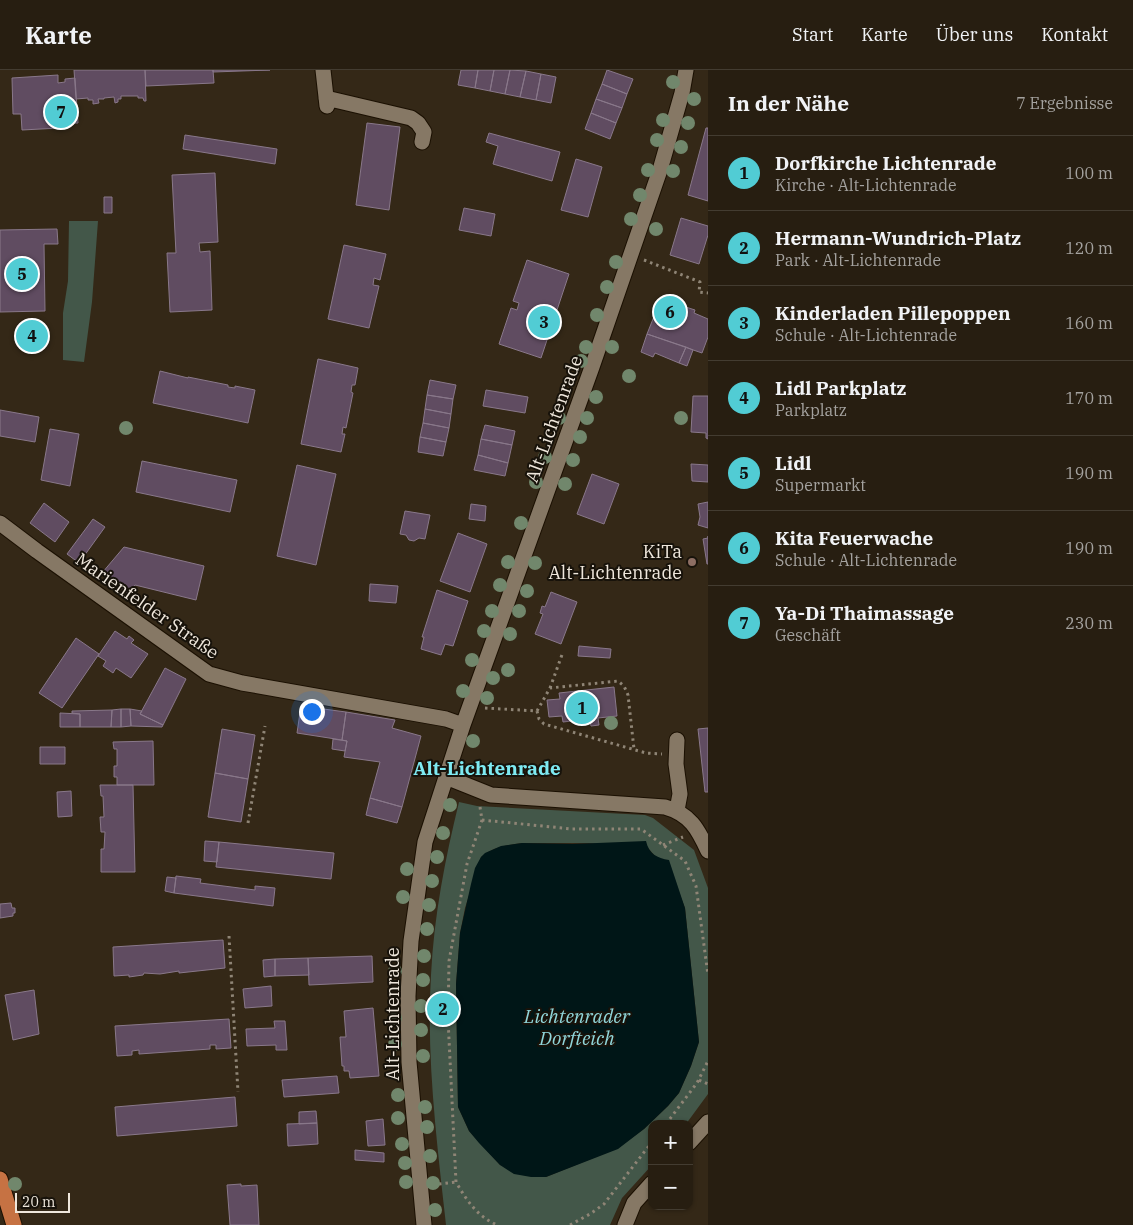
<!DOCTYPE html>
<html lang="de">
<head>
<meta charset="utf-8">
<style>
	:root { --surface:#271e11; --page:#2f271a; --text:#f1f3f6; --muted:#a4a29f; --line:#433c31; --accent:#51ccd4 }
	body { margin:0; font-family:"IBM Plex Serif",serif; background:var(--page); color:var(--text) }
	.controls { position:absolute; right:15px; bottom:15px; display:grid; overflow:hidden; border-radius:10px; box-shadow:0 1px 4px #0004 }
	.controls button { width:45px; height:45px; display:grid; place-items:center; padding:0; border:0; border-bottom:1px solid var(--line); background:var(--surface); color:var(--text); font:25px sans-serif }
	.scale { position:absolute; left:15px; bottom:12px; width:55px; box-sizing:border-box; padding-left:5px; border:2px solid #efe7dc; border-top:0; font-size:14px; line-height:18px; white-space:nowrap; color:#efe7dc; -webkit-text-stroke:4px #17120a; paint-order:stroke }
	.you { position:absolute; left:311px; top:641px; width:18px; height:18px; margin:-12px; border:4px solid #fff; border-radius:50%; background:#1a73e8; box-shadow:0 0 0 8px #1a73e833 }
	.badge { display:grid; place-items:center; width:32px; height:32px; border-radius:50%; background:var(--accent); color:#111; font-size:16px; font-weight:700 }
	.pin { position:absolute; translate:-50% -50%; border:2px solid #fff; box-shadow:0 1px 5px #0006 }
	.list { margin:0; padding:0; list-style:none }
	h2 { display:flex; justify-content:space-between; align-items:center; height:65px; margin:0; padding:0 20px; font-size:21px }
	h2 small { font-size:16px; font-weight:400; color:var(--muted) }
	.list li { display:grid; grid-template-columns:32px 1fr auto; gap:15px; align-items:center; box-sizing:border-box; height:75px; padding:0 20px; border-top:1px solid var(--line) }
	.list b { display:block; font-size:19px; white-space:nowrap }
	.list p { margin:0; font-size:16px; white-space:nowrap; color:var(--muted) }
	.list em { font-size:16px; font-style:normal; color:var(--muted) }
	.map { position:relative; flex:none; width:708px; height:1155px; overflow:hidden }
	header { display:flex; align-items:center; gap:30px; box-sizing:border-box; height:70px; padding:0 25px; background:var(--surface); border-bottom:1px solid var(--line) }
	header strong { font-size:24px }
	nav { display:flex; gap:28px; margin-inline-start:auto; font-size:18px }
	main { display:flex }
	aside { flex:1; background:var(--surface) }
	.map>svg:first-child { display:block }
	.green { fill:#435749; fill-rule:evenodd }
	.water { fill:#001617 }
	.building { fill:#604c61; stroke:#89788a }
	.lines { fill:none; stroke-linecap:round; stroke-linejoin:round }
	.minor-casing { stroke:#1b1002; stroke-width:17 }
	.major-casing { stroke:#1b1002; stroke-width:17 }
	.path { stroke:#8f8576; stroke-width:3; stroke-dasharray:2.5 4; stroke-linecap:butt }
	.minor { stroke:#867865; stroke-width:15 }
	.major { stroke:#c67243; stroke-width:15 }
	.tree { fill:#71876c }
	.education-dot { fill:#8d6e63; stroke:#17120a; stroke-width:2 }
	.labels { text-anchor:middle; stroke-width:4; stroke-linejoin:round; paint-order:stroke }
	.street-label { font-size:18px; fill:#efe7dc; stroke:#17120a }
	.poi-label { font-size:18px; fill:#efe7dc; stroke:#17120a; text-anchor:end }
	.neighbourhood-label { font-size:19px; font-weight:bold; fill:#7eeaf2; stroke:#17120a }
	.water-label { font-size:19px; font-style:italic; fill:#90d6da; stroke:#17120a }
</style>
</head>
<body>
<header>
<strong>Karte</strong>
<nav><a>Start</a><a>Karte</a><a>Über uns</a><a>Kontakt</a></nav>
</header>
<main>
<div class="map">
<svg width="708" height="1155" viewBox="0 0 708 1155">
	<rect width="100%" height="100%" fill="#342817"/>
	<path class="green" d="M 69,151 L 98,151 L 92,232 L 84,292 L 63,290 L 63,243 L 68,211 Z
		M 459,732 L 477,736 L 645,745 L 653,748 L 694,780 L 708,818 L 708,1024 L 686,1054 L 652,1054 L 652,1095 L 622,1128 L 610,1155 L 446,1155 C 437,1072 426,988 431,905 C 434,846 445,789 459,732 ZM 522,773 L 588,773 L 648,778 L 655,786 L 659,788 L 678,820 L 685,838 L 699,972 L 691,996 L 679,1023 L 668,1036 L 644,1059 L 618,1078 L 546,1107 L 500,1095 L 469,1061 L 458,1037 L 456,914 L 460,863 L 465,838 L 481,787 C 493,777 507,775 522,773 Z"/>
	<path class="water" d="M 646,771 C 649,784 657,788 669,790 L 685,838 L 699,972 L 691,996 L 679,1023 L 668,1036 L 644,1059 L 618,1079 L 546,1107 L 531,1107 L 514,1104 L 500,1095 L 479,1073 L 469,1061 L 458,1037 L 456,914 L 460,863 L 471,814 L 475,798 L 481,787 L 485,783 L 501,776 L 522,773 L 573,774 Z"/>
	<path class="building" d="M 74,0 L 145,0 L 146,31 L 144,31 L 143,28 L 138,28 L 138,26 L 121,26 L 121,29 L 118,29 L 118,32 L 115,33 L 114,27 L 104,28 L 104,29 L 98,29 L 99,33 L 93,34 L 93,30 L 88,30 L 88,28 L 76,29 Z
		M 145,0 L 213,0 L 214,13 L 146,16 Z
		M 213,0 L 270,0 L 213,2 Z
		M 461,0 L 478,0 L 475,18 L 458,15 Z
		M 478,0 L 494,0 L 490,21 L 475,18 Z
		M 494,0 L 510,0 L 505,24 L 490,21 Z
		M 510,0 L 526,1 L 520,27 L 505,24 Z
		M 607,0 L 633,9 L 627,24 L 602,14 Z
		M 526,1 L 541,4 L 536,30 L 520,27 Z
		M 541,4 L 556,7 L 551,33 L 536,30 Z
		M 58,5 L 58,13 L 65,12 L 65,9 L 75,8 L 78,53 L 60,54 L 60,58 L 22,60 L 21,44 L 13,44 L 12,8 Z
		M 602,14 L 627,24 L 622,38 L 596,29 Z
		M 596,29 L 622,38 L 616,53 L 591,43 Z
		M 591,43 L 616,53 L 610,69 L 585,59 Z
		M 367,53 L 400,57 L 389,140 L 356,135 Z
		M 706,58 L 708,58 L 708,131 L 688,125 Z
		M 489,63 L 560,82 L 552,111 L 493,94 L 498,76 L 486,72 Z
		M 185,65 L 277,79 L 275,94 L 183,79 Z
		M 576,89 L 602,97 L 588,147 L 561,140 Z
		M 215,103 L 218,172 L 199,173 L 200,182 L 210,181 L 212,240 L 170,242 L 167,183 L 176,183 L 172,105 Z
		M 104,127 L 112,127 L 112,143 L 104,143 Z
		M 464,138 L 495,144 L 491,166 L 459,160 Z
		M 681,148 L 708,156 L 708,165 L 699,194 L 670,185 Z
		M 57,159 L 58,174 L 44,174 L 45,241 L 0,242 L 0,160 Z
		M 344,175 L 386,184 L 380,210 L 374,208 L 373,215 L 379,216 L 369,258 L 328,249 Z
		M 527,190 L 569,204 L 541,288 L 499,274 L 511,238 L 517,240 L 519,233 L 513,231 Z
		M 661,229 L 695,240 L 694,243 L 708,249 L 708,267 L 702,283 L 647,264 Z
		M 647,264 L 686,277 L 679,293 L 655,283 L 653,287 L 641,282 Z
		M 686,277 L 693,280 L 687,296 L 679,293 Z
		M 318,289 L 358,298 L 355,315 L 352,315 L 351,322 L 353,323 L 346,358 L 343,357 L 342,364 L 345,364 L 341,382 L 301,374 Z
		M 160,301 L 188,308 L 188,307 L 228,315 L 228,317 L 235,318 L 235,316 L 255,320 L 248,353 L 153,333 Z
		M 430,310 L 456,315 L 453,329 L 427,325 Z
		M 486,320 L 528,327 L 525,343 L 483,336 Z
		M 427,325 L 453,329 L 451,344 L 425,339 Z
		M 693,326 L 708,326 L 708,369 L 706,368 L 706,363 L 691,362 Z
		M 425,339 L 451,344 L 449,358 L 423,353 Z
		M 0,340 L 39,347 L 35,372 L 0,366 Z
		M 423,353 L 449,358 L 446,372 L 420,367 Z
		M 485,355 L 515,361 L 512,375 L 481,369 Z
		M 50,359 L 79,364 L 70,416 L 41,410 Z
		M 420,367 L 446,372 L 443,386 L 418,382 Z
		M 481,369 L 512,375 L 508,393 L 478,385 Z
		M 478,385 L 508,393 L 505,406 L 474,400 Z
		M 142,391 L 237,410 L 230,442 L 136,422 Z
		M 691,394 L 708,395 L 708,412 L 692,411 Z
		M 297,395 L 336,404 L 316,495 L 277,486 Z
		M 592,404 L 619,414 L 604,454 L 577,444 Z
		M 708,432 L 708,458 L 698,455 L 700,447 L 698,434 Z
		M 44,433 L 69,452 L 55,472 L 30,453 Z
		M 471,434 L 486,436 L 485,451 L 469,449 Z
		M 405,441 L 430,445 L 425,469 L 419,468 L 414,471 L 409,470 L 406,465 L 400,464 Z
		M 93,449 L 105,457 L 79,493 L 67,484 Z
		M 458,463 L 487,474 L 470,522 L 440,511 Z
		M 708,466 L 708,494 L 707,494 L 703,469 L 708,468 Z
		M 124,477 L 204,496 L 196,530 L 135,515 L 128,524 L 102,503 Z
		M 370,514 L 398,516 L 396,533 L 369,531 Z
		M 437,520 L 468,531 L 453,576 L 445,574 L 441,585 L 421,579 L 424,567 L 422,567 Z
		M 551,522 L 577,532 L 561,574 L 535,564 L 543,544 L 540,543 L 542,536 L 545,537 Z
		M 115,561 L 127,569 L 129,566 L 134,570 L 131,573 L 148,584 L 131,608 L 116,598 L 113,603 L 103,596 L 106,591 L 98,586 Z
		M 76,568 L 99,584 L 62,638 L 39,623 Z
		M 579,576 L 611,579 L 610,588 L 578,586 Z
		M 165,598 L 186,609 L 163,655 L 140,644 Z
		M 614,617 L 617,646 L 598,648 L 599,655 L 591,656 L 589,649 L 563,652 L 562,646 L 549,647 L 547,630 L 560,629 L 559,623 Z
		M 301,636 L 346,642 L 342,670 L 297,663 Z
		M 121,639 L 130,639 L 131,656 L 121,657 Z
		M 121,639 L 121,657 L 111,657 L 112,640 Z
		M 130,639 L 142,641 L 140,644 L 163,655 L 162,657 L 131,656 Z
		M 112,640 L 111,657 L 80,657 L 80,644 L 72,643 L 72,641 Z
		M 346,642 L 395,650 L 392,658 L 421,666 L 402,737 L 370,728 L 380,692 L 344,687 L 347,671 L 342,670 Z
		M 60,643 L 80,644 L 80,657 L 60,657 Z
		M 708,658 L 708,722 L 705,722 L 698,659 Z
		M 222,659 L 255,665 L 248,709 L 215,703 Z
		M 333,669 L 347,671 L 345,681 L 332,679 Z
		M 153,671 L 154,715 L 117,715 L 117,707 L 114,707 L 114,696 L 117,696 L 117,679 L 114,679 L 113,672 Z
		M 40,677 L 65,677 L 65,694 L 40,694 Z
		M 215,703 L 248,709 L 241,752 L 208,747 Z
		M 100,715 L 133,715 L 135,802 L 101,802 L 101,779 L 104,779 L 105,762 L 101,762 L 100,747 L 104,747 L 103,726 L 101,726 Z
		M 71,721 L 72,746 L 58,747 L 57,722 Z
		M 370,728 L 402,737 L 397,753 L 366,745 Z
		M 205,771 L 219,772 L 217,792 L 204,791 Z
		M 219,772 L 334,783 L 331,809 L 216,797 Z
		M 176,806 L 201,809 L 200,813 L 255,820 L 255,816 L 275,818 L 273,836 L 174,823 Z
		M 167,807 L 176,808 L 174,823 L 165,821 Z
		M 11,833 L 12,838 L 15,838 L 15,843 L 13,843 L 13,846 L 0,848 L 0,834 Z
		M 223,870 L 225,898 L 179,903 L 179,901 L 160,904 L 144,903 L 143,905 L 129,907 L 129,905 L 114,906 L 113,877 Z
		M 372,886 L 373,912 L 309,915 L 308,888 Z
		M 308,888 L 309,905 L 275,906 L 275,889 Z
		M 275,889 L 275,906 L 264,907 L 263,890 Z
		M 271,916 L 272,936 L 245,938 L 243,919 Z
		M 34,920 L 39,964 L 13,970 L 5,925 Z
		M 373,938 L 379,1006 L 350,1008 L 349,1001 L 344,1001 L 344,996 L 342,996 L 340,967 L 346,967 L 344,941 Z
		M 229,949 L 231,978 L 216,979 L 216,975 L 210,975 L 210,979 L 139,984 L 139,980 L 132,981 L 132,985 L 117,986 L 115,956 Z
		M 274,951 L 285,951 L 287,980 L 276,980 L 276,975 L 247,976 L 246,959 L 275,958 Z
		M 337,1006 L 339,1023 L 284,1027 L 282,1010 Z
		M 235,1027 L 237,1056 L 117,1066 L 115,1037 Z
		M 316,1041 L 317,1053 L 299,1054 L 299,1042 Z
		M 383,1049 L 385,1075 L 368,1076 L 366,1051 Z
		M 317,1053 L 318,1074 L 288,1076 L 287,1054 Z
		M 355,1080 L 384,1083 L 384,1092 L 355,1090 Z
		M 241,1114 L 241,1116 L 257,1115 L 259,1155 L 230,1155 L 227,1115 Z"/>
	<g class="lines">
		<defs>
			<path id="minor" d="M 323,0 L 327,36
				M 326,28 L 411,48 L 418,53 L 424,62 L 422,72
				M 0,453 L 37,481 L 209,604 L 242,613 L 446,649 L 463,655
				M 677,670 L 676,694 L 680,724 L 677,740
				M 446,707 L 491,725 L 665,737 C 690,744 698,759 708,781
				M 689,1073 L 708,1052
				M 424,1155 L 409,992 L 408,926 L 411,871 L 425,772 L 463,655 L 592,297 L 660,100 L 682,23 L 686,0
				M 625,1155 L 634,1133 L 652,1113"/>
			<path id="major" d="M 0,1109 L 14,1155"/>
		</defs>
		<use href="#minor" class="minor-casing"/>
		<use href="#major" class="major-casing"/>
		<path class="path" d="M 644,190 L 700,212 L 699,222 L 708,223
			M 550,618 L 563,582
			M 485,638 L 537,641 L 539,649 L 544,654 L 646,683 L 662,684
			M 537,641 L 550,618 L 618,611 L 624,616 L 628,625 L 634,679
			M 480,737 L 482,750 L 467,794 L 449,891 L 448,949 L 456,1112 C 467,1131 477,1146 497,1155
			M 482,750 L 572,759 L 641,759 L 685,791 L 696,816 L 708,905
			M 248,753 L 265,656
			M 663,775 L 683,767
			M 229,866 L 238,1022
			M 699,1010 L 708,1014
			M 666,1054 L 697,1013 L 708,991
			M 439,1114 L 456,1112
			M 570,1155 L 590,1144 L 604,1134 L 652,1072"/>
		<use href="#minor" class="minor"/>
		<use href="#major" class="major"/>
	</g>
	<g class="tree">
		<circle cx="673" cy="12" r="7"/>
		<circle cx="694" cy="29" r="7"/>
		<circle cx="663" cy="50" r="7"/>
		<circle cx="688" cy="53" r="7"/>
		<circle cx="657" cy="70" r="7"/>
		<circle cx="681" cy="77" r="7"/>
		<circle cx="648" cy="100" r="7"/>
		<circle cx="673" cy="101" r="7"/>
		<circle cx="640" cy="125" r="7"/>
		<circle cx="631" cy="149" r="7"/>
		<circle cx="656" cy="159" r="7"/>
		<circle cx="616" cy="192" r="7"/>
		<circle cx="607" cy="217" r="7"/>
		<circle cx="597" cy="245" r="7"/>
		<circle cx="586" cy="277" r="7"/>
		<circle cx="612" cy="277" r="7"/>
		<circle cx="581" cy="291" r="7"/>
		<circle cx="629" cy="306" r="7"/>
		<circle cx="596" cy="327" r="7"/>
		<circle cx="559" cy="348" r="7"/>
		<circle cx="587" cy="348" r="7"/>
		<circle cx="681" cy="348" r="7"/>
		<circle cx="126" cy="358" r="7"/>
		<circle cx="580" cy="367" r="7"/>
		<circle cx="545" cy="387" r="7"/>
		<circle cx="573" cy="390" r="7"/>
		<circle cx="536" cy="412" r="7"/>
		<circle cx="565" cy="414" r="7"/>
		<circle cx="521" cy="453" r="7"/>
		<circle cx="508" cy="492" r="7"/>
		<circle cx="535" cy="493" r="7"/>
		<circle cx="500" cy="515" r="7"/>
		<circle cx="527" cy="521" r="7"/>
		<circle cx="492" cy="541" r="7"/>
		<circle cx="519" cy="541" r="7"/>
		<circle cx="484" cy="561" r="7"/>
		<circle cx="510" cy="564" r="7"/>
		<circle cx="472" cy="590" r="7"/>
		<circle cx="508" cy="600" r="7"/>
		<circle cx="493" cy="608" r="7"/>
		<circle cx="463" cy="621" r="7"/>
		<circle cx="487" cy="628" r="7"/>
		<circle cx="611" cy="653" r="7"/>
		<circle cx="473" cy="671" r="7"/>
		<circle cx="450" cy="735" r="7"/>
		<circle cx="443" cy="763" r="7"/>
		<circle cx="437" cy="787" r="7"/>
		<circle cx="407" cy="799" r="7"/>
		<circle cx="432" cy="811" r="7"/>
		<circle cx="403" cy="827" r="7"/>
		<circle cx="429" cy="835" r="7"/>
		<circle cx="427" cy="859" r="7"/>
		<circle cx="424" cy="886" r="7"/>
		<circle cx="395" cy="901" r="7"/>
		<circle cx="423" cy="910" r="7"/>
		<circle cx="421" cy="936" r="7"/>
		<circle cx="395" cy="948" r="7"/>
		<circle cx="421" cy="960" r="7"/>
		<circle cx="395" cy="974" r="7"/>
		<circle cx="423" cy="986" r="7"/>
		<circle cx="398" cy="1025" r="7"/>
		<circle cx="425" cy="1037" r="7"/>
		<circle cx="398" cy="1048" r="7"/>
		<circle cx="427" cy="1057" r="7"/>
		<circle cx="402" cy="1074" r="7"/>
		<circle cx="430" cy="1086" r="7"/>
		<circle cx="405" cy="1093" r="7"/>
		<circle cx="406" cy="1112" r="7"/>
		<circle cx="433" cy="1113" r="7"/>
		<circle cx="15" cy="1114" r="7"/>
		<circle cx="435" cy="1140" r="7"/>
	</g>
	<circle class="education-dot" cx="692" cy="492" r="5"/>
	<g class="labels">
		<g class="street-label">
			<text transform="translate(554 349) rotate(-70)" y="6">Alt-Lichtenrade</text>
			<text transform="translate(147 536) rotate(35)" y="6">Marienfelder Straße</text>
			<text transform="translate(393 944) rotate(-90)" y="6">Alt-Lichtenrade</text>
		</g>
		<g class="poi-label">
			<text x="682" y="488">KiTa<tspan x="682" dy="21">Alt-Lichtenrade</tspan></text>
		</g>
		<g class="neighbourhood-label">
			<text x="487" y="705">Alt-Lichtenrade</text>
		</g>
		<g class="water-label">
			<text x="577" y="953">Lichtenrader<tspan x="577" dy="22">Dorfteich</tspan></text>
		</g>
	</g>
</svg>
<div class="controls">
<button>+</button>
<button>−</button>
</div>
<div class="scale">20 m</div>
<div class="you"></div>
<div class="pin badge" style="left:582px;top:638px">1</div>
<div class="pin badge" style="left:443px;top:939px">2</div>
<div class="pin badge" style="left:544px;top:252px">3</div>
<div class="pin badge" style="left:32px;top:266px">4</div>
<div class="pin badge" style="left:22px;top:204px">5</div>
<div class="pin badge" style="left:670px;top:242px">6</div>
<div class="pin badge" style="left:61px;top:42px">7</div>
</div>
<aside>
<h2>In der Nähe<small>7 Ergebnisse</small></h2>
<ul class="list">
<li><span class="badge">1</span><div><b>Dorfkirche Lichtenrade</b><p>Kirche · Alt-Lichtenrade</p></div><em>100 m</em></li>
<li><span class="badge">2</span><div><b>Hermann-Wundrich-Platz</b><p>Park · Alt-Lichtenrade</p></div><em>120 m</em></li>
<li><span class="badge">3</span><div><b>Kinderladen Pillepoppen</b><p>Schule · Alt-Lichtenrade</p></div><em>160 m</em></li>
<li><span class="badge">4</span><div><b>Lidl Parkplatz</b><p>Parkplatz</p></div><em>170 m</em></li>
<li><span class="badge">5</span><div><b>Lidl</b><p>Supermarkt</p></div><em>190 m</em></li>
<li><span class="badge">6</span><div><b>Kita Feuerwache</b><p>Schule · Alt-Lichtenrade</p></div><em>190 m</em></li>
<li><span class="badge">7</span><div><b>Ya-Di Thaimassage</b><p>Geschäft</p></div><em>230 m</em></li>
</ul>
</aside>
</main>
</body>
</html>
